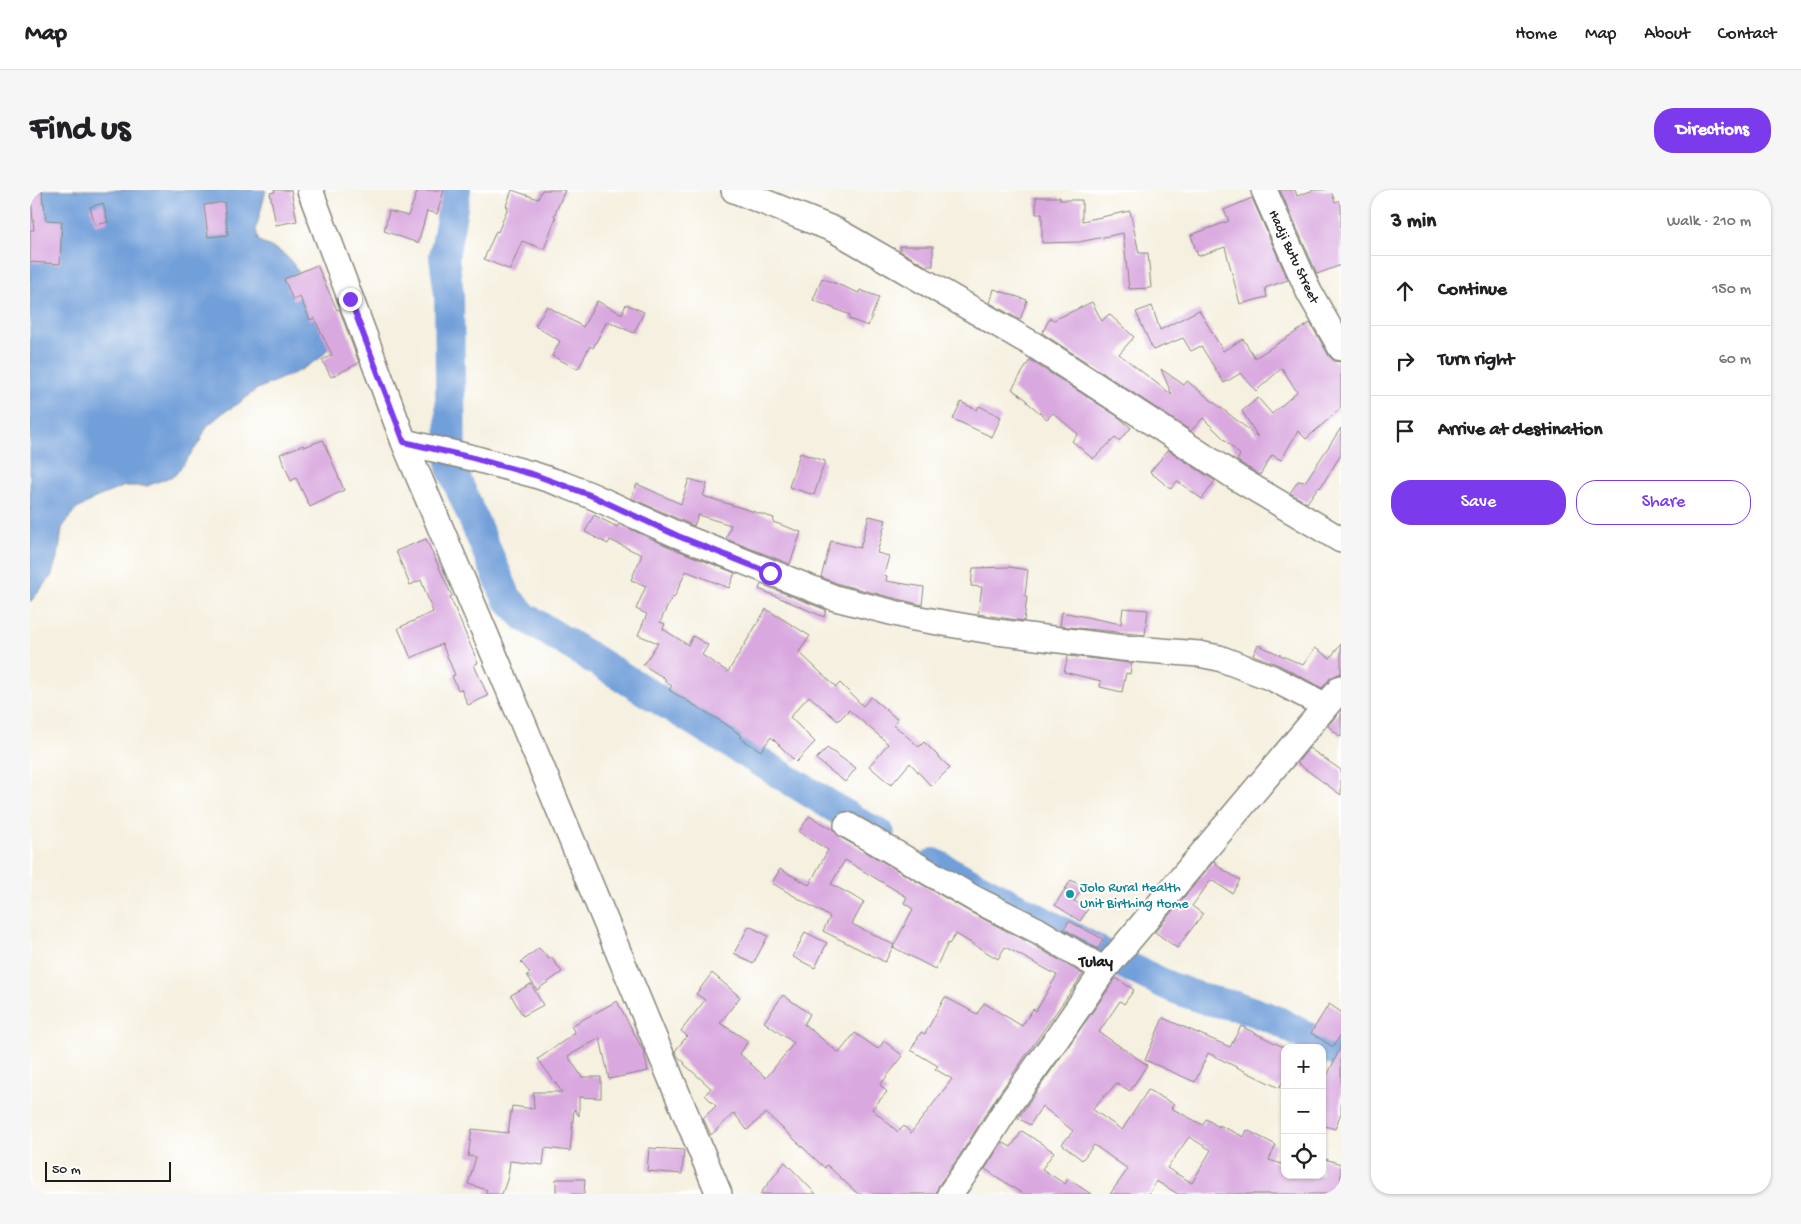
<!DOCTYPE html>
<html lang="en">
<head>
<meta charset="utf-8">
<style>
	:root { --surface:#fff; --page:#f6f6f6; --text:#202124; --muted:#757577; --line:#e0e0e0; --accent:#7c3aed }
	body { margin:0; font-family:"Gochi Hand",sans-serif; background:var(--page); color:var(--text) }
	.controls { position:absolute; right:15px; bottom:15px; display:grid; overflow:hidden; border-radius:10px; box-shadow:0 1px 4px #0004 }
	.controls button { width:45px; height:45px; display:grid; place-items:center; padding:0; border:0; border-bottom:1px solid var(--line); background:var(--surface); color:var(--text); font:25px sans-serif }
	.scale { position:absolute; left:15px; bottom:12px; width:126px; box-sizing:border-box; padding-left:5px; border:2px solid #1c1c1c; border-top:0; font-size:14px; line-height:18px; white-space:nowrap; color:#1c1c1c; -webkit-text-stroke:4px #fff; paint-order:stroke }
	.stop { position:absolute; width:15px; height:15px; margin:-11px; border:4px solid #7c3aed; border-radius:50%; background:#fff }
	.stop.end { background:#7c3aed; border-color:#fff; box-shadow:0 1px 5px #0008 }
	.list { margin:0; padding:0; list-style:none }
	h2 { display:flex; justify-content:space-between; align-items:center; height:65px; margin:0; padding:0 20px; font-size:21px }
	h2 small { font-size:16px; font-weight:400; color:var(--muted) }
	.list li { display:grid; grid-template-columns:32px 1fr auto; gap:15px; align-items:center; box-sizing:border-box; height:70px; padding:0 20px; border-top:1px solid var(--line) }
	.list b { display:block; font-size:19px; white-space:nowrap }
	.list em { font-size:16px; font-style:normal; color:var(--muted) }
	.actions { display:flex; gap:10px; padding:15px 20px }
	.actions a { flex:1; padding:11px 0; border:1px solid var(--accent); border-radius:20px; text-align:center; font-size:18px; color:var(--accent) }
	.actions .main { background:var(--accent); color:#fff }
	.icon { flex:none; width:28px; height:28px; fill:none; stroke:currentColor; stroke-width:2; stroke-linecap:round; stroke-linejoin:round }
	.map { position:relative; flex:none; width:1311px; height:1004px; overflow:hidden; border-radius:20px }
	header { display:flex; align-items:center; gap:30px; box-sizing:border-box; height:70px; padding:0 25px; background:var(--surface); border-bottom:1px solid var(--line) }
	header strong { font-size:24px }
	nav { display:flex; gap:28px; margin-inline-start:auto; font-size:18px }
	.intro { display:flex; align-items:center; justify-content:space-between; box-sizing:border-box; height:120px; padding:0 30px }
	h1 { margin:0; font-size:35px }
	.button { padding:12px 22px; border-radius:20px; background:var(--accent); color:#fff; font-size:18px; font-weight:700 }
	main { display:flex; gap:30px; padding:0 30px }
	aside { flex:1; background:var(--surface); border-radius:20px; box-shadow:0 1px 4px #0004 }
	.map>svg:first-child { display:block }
	.water { fill:#719fd9; stroke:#465e7a }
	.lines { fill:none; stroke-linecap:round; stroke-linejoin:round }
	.river { stroke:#719fd9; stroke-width:30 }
	.building { fill:#d9a8df; fill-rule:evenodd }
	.minor-casing { stroke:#88867e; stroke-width:28 }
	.minor { stroke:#fff; stroke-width:25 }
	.route { stroke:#7c3aed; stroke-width:6 }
	.culture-dot { fill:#0f9aa8; stroke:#fff; stroke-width:2 }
	.labels { text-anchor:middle; stroke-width:4; stroke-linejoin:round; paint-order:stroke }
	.street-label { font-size:14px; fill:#1c1c1c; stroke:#fff }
	.culture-label { font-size:14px; fill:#0d838f; stroke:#fff; text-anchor:start }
	.quarter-label { font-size:16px; font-weight:bold; fill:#1c1c1c; stroke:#fff }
</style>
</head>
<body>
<header>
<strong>Map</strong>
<nav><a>Home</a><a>Map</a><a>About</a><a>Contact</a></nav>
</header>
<div class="intro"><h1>Find us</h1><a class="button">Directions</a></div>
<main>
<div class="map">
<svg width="1311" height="1004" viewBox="0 0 1311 1004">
	<rect width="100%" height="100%" fill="#fff"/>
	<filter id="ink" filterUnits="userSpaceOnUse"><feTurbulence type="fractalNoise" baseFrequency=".02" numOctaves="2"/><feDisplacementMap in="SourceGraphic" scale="10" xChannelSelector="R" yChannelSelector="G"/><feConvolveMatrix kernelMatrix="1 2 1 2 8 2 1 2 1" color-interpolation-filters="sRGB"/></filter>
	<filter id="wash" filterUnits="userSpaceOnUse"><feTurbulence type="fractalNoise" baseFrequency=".0096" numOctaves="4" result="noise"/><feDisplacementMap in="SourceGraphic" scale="20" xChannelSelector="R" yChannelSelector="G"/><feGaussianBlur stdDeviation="1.12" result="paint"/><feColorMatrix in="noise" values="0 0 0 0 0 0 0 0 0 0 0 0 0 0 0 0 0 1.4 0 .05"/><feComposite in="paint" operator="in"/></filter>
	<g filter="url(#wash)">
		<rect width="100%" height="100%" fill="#f5f0df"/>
		<path class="water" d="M 0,0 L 236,0 L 226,39 L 228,50 C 236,56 245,58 252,63 C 274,77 290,133 299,157 L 290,168 L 269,181 L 227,199 L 208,214 L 194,222 L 177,236 L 169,253 L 145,285 L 117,296 L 95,296 L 65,308 L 44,321 L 32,338 L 29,361 L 21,387 L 0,412 Z"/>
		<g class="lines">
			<path class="river" d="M 426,0 L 414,67 L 419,104 L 421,277 L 477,408 L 495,427 L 831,634 L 850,644
				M 904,673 L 1101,778 L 1143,798 L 1177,810 L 1210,817 L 1246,830 L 1311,865"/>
		</g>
		<g id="blocks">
			<path class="building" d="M 0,0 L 12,0 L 13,13 L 14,13 L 16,30 L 32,31 L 30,74 L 0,72 L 0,40 L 4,40 Z
				M 244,0 L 261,0 L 267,31 L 246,35 L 240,3 L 245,2 Z
				M 388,0 L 414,0 L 407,24 L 397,21 L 388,53 L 354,41 L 359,21 L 378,26 Z
				M 482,0 L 508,9 L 512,0 L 535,0 L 524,26 L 526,27 L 514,59 L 492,51 L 480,80 L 454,69 L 466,41 L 468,42 L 478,17 L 476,16 Z
				M 1250,0 L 1265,0 L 1267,6 L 1284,0 L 1301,0 L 1305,12 L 1311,10 L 1311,75 L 1287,84 Z
				M 1006,7 L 1030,7 L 1030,10 L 1052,10 L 1052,31 L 1100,21 L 1109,63 L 1118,63 L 1121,98 L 1099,99 L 1093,43 L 1049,52 L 1012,53 L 1012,24 L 1006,24 Z
				M 1222,8 L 1258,90 L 1235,98 L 1237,107 L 1210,114 L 1195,57 L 1168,66 L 1161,45 L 1199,31 L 1194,20 Z
				M 194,12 L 198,45 L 178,47 L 174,15 Z
				M 73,13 L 78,32 L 65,35 L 60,17 Z
				M 870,56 L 903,56 L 903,76 L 896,76 L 870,61 Z
				M 287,75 L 307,120 L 309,119 L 310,121 L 329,173 L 301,187 L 292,170 L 302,165 L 284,128 L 280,130 L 270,107 L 263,110 L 254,89 Z
				M 792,88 L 829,103 L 830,100 L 849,107 L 838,136 L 819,129 L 820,125 L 783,110 Z
				M 964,99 L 997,110 L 990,130 L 960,113 Z
				M 567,111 L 592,124 L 596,114 L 614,122 L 604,143 L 577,131 L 563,158 L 560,156 L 548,179 L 522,166 L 530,151 L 505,136 L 517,116 L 553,137 Z
				M 1062,112 L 1072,131 L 1079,124 L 1104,147 L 1089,164 L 1142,205 L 1131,179 L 1154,195 L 1157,191 L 1228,247 L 1212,221 L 1228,208 L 1242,224 L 1267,202 L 1252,178 L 1226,201 L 1211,183 L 1194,193 L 1171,156 L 1161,161 L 1153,148 L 1123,160 L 1106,122 L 1122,116 L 1130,140 L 1169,120 L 1193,161 L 1213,149 L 1225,168 L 1280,133 L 1299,166 L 1304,171 L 1311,172 L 1311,218 L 1276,249 L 1268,241 L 1251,270 L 1242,265 L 1230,285 L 1207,271 L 1210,265 L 1173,228 L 1161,241 L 1012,143 L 1020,128 L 1024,130 Z
				M 1000,170 L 1087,226 L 1101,238 L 1089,251 L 1085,248 L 1063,269 L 1042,251 L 1048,244 L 1023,223 L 1017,229 L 997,212 L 997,210 L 982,199 Z
				M 931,212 L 947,220 L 949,216 L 971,227 L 962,247 L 923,229 Z
				M 1311,238 L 1311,265 L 1290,298 L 1288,297 L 1277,313 L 1260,303 L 1268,291 L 1275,292 Z
				M 293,250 L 314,300 L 280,317 L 266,288 L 261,291 L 250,264 L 273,255 L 274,257 Z
				M 1138,260 L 1185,291 L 1172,309 L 1147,291 L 1141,299 L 1120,282 Z
				M 770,263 L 795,271 L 784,305 L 759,297 Z
				M 659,289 L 677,294 L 673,306 L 744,328 L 743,332 L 771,342 L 760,374 L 696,349 L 701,335 L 668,325 L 664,336 L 601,308 L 607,294 L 651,314 Z
				M 564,325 L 587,337 L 589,334 L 642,358 L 705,383 L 699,398 L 656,381 L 644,408 L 642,407 L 630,432 L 635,434 L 633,439 L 658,455 L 663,446 L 678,455 L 672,465 L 698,482 L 736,419 L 780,446 L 769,462 L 806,497 L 810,493 L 833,516 L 841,507 L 868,530 L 864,535 L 889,557 L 894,552 L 920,578 L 901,596 L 880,573 L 861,595 L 839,576 L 858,554 L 854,550 L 819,520 L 808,531 L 779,506 L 760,527 L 785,552 L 766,572 L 741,547 L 731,561 L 710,548 L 712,546 L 697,535 L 639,500 L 642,496 L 634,491 L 636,489 L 613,475 L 628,453 L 608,445 L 617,424 L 606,419 L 616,396 L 601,390 L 612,365 L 580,350 L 578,354 L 555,342 Z
				M 839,326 L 856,330 L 847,363 L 859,366 L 854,385 L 857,386 L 856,391 L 894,397 L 892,415 L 809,394 L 791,387 L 801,351 L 830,358 Z
				M 396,349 L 422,406 L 420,407 L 448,473 L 444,475 L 458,506 L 438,515 L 431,499 L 428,500 L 422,486 L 425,485 L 412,454 L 381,468 L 368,438 L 403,422 L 391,390 L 380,395 L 366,361 Z
				M 980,377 L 998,380 L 995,406 L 997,407 L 994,431 L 948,424 L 952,397 L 941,396 L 943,378 Z
				M 731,394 L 796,420 L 794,427 L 729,399 Z
				M 1093,418 L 1118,420 L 1115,445 L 1030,436 L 1032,422 L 1091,434 Z
				M 1311,454 L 1311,483 L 1300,488 L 1292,498 L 1249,475 L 1223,465 L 1228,455 L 1273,475 L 1285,458 L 1300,468 Z
				M 1038,466 L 1102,473 L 1100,484 L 1096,483 L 1092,502 L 1070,497 L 1071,491 L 1034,482 Z
				M 1311,520 L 1311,547 L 1298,536 Z
				M 797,558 L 826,578 L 815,592 L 786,569 Z
				M 1279,558 L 1311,580 L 1311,605 L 1267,573 Z
				M 779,626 L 804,640 L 810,647 L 938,721 L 1000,753 L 1053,784 L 966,908 L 930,965 L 908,996 L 906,1004 L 828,1004 L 797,975 L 795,978 L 736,923 L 717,940 L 704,923 L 681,945 L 673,928 L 686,916 L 675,905 L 681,898 L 654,874 L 655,873 L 648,867 L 645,861 L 657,846 L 651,841 L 675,810 L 666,804 L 682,783 L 710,807 L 690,833 L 718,851 L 710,864 L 736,888 L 764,853 L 734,832 L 753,805 L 780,824 L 774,834 L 809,863 L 825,843 L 848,859 L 854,851 L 873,866 L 850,895 L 857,902 L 842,919 L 868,942 L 874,936 L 881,943 L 922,889 L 905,879 L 908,876 L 881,860 L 891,842 L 895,844 L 915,807 L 947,824 L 954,813 L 992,836 L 1003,819 L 1006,821 L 1027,785 L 975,757 L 968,769 L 926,744 L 919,754 L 918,753 L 905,779 L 863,757 L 883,719 L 874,713 L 877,707 L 815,670 L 801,694 L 834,712 L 822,734 L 864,755 L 855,772 L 793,741 L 800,727 L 742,693 L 750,679 L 779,695 L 798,660 L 769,642 Z
				M 1184,671 L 1187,673 L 1186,675 L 1210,690 L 1202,703 L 1181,690 L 1162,716 L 1173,724 L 1147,758 L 1125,742 Z
				M 1041,690 L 1053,697 L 1044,711 L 1058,719 L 1050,731 L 1025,715 Z
				M 1039,731 L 1073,749 L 1068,759 L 1034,739 Z
				M 719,736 L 738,746 L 723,774 L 704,763 Z
				M 775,742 L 797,753 L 785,778 L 763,767 Z
				M 509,758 L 519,769 L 521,767 L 532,782 L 507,800 L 497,785 L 500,783 L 491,772 Z
				M 1086,788 L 1104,800 L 1094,814 L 1090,811 L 1069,842 L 1117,875 L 1100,901 L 1087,893 L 1062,919 L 1092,940 L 1118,900 L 1144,914 L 1141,918 L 1173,935 L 1176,929 L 1189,937 L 1189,935 L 1214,947 L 1217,940 L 1246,955 L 1239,970 L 1255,975 L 1255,985 L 1292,985 L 1292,968 L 1311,974 L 1311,1004 L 1148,1004 L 1126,991 L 1119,1004 L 1080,1004 L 1098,979 L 1064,955 L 1052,970 L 1032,954 L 1043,941 L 1012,916 L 1000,935 L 988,928 ZM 1159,947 L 1181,960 L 1162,993 L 1137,978 Z
				M 501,794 L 513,815 L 493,826 L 481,805 Z
				M 587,811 L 614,862 L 618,881 L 579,889 L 570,848 L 538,866 L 552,887 L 571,887 L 571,908 L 549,907 L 549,926 L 544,919 L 540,961 L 515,958 L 513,975 L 480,971 L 478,987 L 472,1004 L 455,1004 L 457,1000 L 438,994 L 446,967 L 438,966 L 442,939 L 478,943 L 482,916 L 504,919 L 503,902 L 532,902 L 508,869 L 545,843 L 541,836 Z
				M 1299,814 L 1311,822 L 1311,844 L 1303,857 L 1281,843 Z
				M 1133,828 L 1200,857 L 1211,836 L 1255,858 L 1255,887 L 1249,898 L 1178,863 L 1165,892 L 1115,870 Z
				M 1311,856 L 1311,923 L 1305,939 L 1292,935 L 1292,897 Z
				M 992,941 L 1024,962 L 1012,979 L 1035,994 L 1038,989 L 1061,1004 L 993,1004 L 955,979 L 972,952 L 981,957 Z
				M 619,958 L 654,960 L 652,984 L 617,981 Z
				M 755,972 L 786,1004 L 730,1004 Z
				M 526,989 L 555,989 L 554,1004 L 526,1004 Z"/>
		</g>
	</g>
	<g filter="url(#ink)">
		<use href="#blocks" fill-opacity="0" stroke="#88867e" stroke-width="1"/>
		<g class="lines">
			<defs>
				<path id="minor" d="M 280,0 L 374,252 L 491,528 L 689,1004
					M 704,0 L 805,40 L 833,56 L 1004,155 L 1207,288 L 1311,350
					M 1234,0 L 1279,102 L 1311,158
					M 374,252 L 443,268 L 505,285 L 532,294 L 560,305 L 648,345 L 805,408 L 884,428 L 967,442 L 1092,458 L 1169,464 L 1189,468 L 1242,488 L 1296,516
					M 817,635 L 945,709 L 1007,740 L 1074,780
					M 920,1004 L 942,973 L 978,916 L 1028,847 L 1074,780 L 1311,498"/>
			</defs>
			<use href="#minor" class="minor-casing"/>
			<use href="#minor" class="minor"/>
		</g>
	</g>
	<g class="lines" filter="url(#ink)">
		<path class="route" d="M 320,109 L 374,252 L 443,268 L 505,285 L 560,305 L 648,346 L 740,383"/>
	</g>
	<circle class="culture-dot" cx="1040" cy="704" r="5"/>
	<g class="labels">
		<g class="street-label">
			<text transform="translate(1265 66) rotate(65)" y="5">Hadji Butu Street</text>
		</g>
		<g class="culture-label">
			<text x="1050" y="701">Jolo Rural Health<tspan x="1050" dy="16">Unit Birthing Home</tspan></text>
		</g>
		<g class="quarter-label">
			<text x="1066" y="776">Tulay</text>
		</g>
	</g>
</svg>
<div class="controls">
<button>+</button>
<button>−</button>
<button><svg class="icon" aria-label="locate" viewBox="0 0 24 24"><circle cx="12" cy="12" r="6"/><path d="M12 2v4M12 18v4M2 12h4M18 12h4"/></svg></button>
</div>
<div class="scale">50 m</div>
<div class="stop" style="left:740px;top:383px"></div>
<div class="stop end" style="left:320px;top:109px"></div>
</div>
<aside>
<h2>3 min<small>Walk · 210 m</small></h2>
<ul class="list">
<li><svg class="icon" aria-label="ahead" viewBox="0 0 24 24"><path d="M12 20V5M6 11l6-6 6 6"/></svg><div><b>Continue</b></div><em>150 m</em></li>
<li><svg class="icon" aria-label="right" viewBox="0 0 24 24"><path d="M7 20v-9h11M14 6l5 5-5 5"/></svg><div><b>Turn right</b></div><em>60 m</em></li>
<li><svg class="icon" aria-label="arrive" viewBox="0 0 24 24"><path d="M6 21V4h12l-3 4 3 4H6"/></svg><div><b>Arrive at destination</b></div></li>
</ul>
<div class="actions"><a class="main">Save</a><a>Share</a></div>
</aside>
</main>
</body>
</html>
